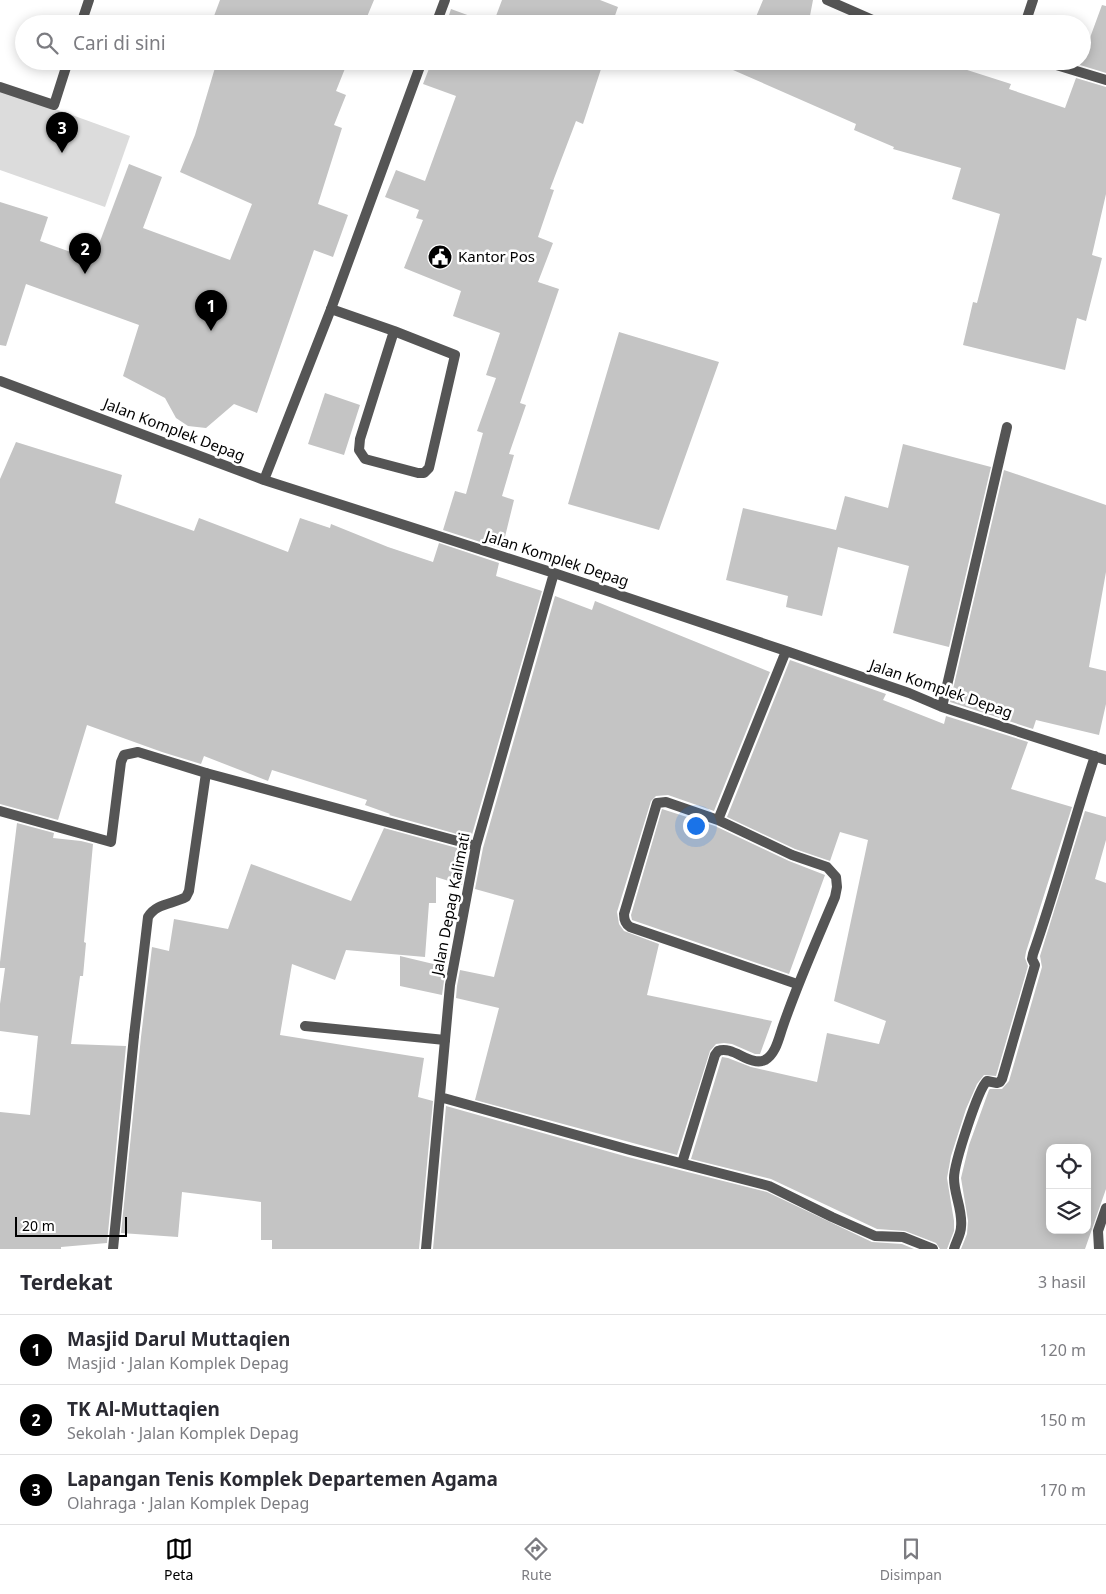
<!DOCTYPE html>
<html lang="id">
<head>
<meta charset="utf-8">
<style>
	:root { --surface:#fff; --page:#f2f2f3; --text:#2b2b33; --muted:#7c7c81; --line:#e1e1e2; --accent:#000 }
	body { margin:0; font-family:"Noto Sans",sans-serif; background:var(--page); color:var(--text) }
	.controls { position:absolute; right:15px; bottom:15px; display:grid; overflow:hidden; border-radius:10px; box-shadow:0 2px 12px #0003 }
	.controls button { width:45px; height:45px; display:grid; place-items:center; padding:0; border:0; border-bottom:1px solid var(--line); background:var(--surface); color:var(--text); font:25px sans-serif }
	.scale { position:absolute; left:15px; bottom:12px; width:112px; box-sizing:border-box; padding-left:5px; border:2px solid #000; border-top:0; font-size:14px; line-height:18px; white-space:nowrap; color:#000; -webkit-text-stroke:4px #fff; paint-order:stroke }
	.you { position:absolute; left:695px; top:825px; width:18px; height:18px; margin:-12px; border:4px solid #fff; border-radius:50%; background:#1a73e8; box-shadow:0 0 0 8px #1a73e833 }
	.badge { display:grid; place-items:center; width:32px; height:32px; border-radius:50%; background:var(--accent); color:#fff; font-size:16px; font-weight:700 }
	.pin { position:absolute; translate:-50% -41px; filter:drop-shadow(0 1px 2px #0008) }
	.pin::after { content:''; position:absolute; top:26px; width:18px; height:15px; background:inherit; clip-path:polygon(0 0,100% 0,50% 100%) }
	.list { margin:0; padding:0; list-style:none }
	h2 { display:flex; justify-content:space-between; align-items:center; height:65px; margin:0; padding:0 20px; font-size:21px }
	h2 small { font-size:16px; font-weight:400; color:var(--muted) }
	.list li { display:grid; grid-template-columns:32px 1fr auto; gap:15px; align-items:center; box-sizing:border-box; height:70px; padding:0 20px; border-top:1px solid var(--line) }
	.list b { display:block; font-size:19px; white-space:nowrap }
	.list p { margin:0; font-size:16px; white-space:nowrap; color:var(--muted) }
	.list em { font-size:16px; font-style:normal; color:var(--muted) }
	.icon { flex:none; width:28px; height:28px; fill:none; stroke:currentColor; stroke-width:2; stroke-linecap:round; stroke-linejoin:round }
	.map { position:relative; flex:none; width:1106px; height:1249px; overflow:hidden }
	.search { position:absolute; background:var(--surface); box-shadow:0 2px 12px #0003; left:15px; right:15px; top:15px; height:55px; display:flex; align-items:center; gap:12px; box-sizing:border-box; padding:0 18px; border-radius:28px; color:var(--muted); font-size:19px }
	.sheet { height:275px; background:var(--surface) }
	nav { display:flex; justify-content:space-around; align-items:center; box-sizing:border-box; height:70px; border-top:1px solid var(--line); background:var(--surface); font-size:14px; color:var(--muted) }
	nav a { display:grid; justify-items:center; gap:2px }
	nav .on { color:var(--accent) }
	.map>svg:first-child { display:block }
	.green { fill:#dcdcdc }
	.building { fill:#c4c4c4; fill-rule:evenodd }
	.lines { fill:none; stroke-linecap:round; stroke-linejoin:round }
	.service { stroke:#555; stroke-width:10 }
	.minor { stroke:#555; stroke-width:10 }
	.labels { text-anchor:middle; stroke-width:5; stroke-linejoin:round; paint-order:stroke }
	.poi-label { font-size:15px; fill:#000; stroke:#fff; text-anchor:start }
	.street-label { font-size:15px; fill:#000; stroke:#fff }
</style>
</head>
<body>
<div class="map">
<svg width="1106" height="1249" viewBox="0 0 1106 1249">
	<rect width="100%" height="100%" fill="#fff"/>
	<path class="green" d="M 0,89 L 130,136 L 105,207 L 0,170 Z"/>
	<path class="building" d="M 220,0 L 374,0 L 364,24 L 211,24 Z
		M 502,0 L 600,0 L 618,7 L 612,24 L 493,24 Z
		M 763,0 L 813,0 L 809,21 L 817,24 L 753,24 Z
		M 1102,5 L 1106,6 L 1106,73 L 1080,65 Z
		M 451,9 L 492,24 L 446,24 Z
		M 217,61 L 348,61 L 336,91 L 346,95 L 334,125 L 342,128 L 318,204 L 348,215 L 333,257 L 314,250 L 257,413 L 234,404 L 206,428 L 188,426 L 176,418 L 165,398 L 123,376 L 139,325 L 26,284 L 6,346 L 0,345 L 0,202 L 48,217 L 40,241 L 93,260 L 129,164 L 162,177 L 143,228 L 230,260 L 252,204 L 180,172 L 195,135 Z
		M 432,61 L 598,61 L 596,67 L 601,69 L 583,124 L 576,121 L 550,189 L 554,190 L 538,237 L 553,243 L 538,282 L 559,289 L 520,403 L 526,405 L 509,454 L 514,455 L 502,496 L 514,500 L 502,549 L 443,530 L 455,491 L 466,494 L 483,433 L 477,431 L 496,378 L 486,375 L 500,333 L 453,316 L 461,291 L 404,268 L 423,220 L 416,218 L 419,210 L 385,197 L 396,170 L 425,181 L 456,96 L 423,84 Z
		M 737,61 L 939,61 L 1011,84 L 1009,89 L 1065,108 L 1076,78 L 1106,87 L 1106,194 L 1092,255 L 1102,258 L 1086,321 L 1077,318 L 1065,370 L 963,345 L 973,302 L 977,303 L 1000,214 L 952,199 L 961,168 L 893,149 L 894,147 L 854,130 L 856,124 L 733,70 Z
		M 619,332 L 719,362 L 659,530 L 568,504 Z
		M 325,393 L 360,405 L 344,455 L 308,444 Z
		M 16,442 L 122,475 L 115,503 L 194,531 L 199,518 L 288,552 L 300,518 L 330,528 L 331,524 L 388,547 L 433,562 L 439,543 L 499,563 L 496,576 L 542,591 L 471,838 L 389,815 L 390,814 L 365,805 L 367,800 L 272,770 L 268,781 L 204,756 L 201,764 L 162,752 L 87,725 L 58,820 L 0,804 L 0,479 Z
		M 903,444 L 991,467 L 949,647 L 893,633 L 909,566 L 838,547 L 822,616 L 786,607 L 788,596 L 726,580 L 743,508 L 836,530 L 845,496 L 888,508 Z
		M 1004,470 L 1106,505 L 1106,572 L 1089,667 L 1106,671 L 1106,704 L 1099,735 L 1036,720 L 1033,729 L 950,702 Z
		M 555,596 L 592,610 L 595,601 L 770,672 L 714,811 L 668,795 L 656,796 L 651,801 L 617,912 L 619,924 L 624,931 L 659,944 L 647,995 L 772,1021 L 760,1054 L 755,1054 L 732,1044 L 724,1043 L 716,1044 L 710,1051 L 677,1155 L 475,1100 L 499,1008 L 456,998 L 457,986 L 460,970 L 494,977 L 514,900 L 475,889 L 483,848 Z
		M 790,660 L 886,694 L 883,700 L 944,724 L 946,716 L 1028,742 L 1011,789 L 1072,807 L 1026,952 L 1025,958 L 1028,966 L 996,1076 L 984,1075 L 977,1084 L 966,1109 L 951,1156 L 947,1178 L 954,1221 L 954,1231 L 947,1249 L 940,1249 L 936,1243 L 905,1231 L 877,1229 L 771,1179 L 691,1159 L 722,1057 L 728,1058 L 751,1067 L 817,1082 L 827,1033 L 879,1044 L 886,1021 L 834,1001 L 868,840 L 840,832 L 830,861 L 795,849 L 727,817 Z
		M 662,809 L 715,826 L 789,861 L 825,875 L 789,974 L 632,920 L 631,915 Z
		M 1085,811 L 1106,817 L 1106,840 L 1095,879 L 1106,883 L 1106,1189 L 1085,1249 L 961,1249 L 967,1234 L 968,1221 L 961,1178 L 969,1145 L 989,1090 L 990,1089 L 1002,1089 L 1009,1081 L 1042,967 L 1040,956 ZM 1050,1148 L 1087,1148 L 1087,1230 L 1050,1230 Z
		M 17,823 L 54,833 L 53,838 L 81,841 L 93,844 L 84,942 L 86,943 L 83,976 L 80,976 L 71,1044 L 126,1046 L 107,1243 L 61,1247 L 61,1249 L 0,1249 L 0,1112 L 30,1115 L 38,1036 L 0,1031 L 0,1004 L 5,968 L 0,968 L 0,962 Z
		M 384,828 L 468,851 L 462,885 L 436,877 L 436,903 L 429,903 L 425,957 L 346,950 L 335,980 L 292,964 L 280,1035 L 424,1058 L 418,1097 L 433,1101 L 419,1249 L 272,1249 L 272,1240 L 261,1240 L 261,1202 L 182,1192 L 178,1237 L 121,1233 L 141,1037 L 152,947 L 169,951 L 174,919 L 228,929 L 251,864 L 351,901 Z
		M 400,956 L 446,967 L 442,995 L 400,986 Z
		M 446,1106 L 628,1157 L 767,1192 L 872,1242 L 902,1244 L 914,1249 L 433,1249 Z"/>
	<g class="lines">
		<path class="service" d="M 81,24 L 89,0
			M 0,87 L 54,105 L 68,61
			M 331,309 L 394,331 L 455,355 L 429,468 L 424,473 L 418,473 L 365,459 L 359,450 L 360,439 L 394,331
			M 305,1026 L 445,1040
			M 134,1036 L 148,917 C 156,903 174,904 186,897 L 189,891 L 206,773"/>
		<path class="minor" d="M 827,0 L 882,24
			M 436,24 L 445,0
			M 1025,24 L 1033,0
			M 1043,61 L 1106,80
			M 0,381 L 264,480 L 554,573 L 786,651 L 909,693 L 942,707 L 1106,760
			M 264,480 L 331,309 L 422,61
			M 786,651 L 718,820 L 666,802 L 657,803 L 624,914 C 624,920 625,924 630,927 L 797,984
			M 942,707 L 1007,427
			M 0,811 L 111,842 L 121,762 L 124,755 L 138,752 L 206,773 L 476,846
			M 440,1097 L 630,1150 L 769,1186 L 832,1217 L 875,1236 L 903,1237 L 933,1249
			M 682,1163 L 715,1055 L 718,1051 C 733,1045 750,1067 765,1060 C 776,1054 779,1037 783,1026 C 798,982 817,940 835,897 L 837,887 L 836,877 L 827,867 L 792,855 L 718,820
			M 113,1249 L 134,1036
			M 426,1249 L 450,985 L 476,846 L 554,573
			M 954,1249 C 956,1242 961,1234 961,1227 C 963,1210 954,1195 954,1178 C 954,1164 978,1089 987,1081 L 997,1083 L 1000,1082 L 1002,1079 L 1035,965 L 1032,959 L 1033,954 C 1056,889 1073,822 1095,756
			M 1099,1249 L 1098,1231 L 1106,1208"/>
	</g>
	<defs>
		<symbol id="civic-disc" viewBox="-11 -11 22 22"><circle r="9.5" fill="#000" stroke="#fff"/><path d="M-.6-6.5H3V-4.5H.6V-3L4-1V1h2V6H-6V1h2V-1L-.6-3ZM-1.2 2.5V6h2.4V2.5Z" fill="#fff"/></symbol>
	</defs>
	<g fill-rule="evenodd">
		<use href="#civic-disc" x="426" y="243" width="28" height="28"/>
	</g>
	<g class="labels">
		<g class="poi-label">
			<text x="458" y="262">Kantor Pos</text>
		</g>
		<g class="street-label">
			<text transform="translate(174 430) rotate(21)" y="5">Jalan Komplek Depag</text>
			<text transform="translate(557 559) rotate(18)" y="5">Jalan Komplek Depag</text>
			<text transform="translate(941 689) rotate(19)" y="5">Jalan Komplek Depag</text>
			<text transform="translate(451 904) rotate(-79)" y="5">Jalan Depag Kalimati</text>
		</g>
	</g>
</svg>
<div class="controls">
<button><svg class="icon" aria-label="locate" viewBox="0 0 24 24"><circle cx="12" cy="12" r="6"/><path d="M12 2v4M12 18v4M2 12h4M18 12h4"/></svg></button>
<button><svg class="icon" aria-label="layers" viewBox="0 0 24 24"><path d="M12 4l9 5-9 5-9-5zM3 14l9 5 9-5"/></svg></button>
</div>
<div class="scale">20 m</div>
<div class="you"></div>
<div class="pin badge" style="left:211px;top:331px">1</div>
<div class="pin badge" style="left:85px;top:274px">2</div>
<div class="pin badge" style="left:62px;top:153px">3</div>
<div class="search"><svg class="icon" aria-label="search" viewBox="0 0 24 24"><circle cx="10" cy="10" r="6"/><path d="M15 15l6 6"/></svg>Cari di sini</div>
</div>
<section class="sheet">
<h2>Terdekat<small>3 hasil</small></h2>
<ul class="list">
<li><span class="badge">1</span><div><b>Masjid Darul Muttaqien</b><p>Masjid · Jalan Komplek Depag</p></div><em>120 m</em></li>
<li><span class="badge">2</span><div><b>TK Al-Muttaqien</b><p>Sekolah · Jalan Komplek Depag</p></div><em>150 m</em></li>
<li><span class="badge">3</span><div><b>Lapangan Tenis Komplek Departemen Agama</b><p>Olahraga · Jalan Komplek Depag</p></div><em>170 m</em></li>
</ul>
</section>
<nav>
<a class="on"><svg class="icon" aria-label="map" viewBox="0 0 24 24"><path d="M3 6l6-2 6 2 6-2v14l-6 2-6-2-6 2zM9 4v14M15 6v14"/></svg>Peta</a>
<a><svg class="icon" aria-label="directions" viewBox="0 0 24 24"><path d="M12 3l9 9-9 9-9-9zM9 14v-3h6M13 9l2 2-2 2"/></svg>Rute</a>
<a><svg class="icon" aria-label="saved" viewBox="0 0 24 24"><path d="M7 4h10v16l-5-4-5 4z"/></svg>Disimpan</a>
</nav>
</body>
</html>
